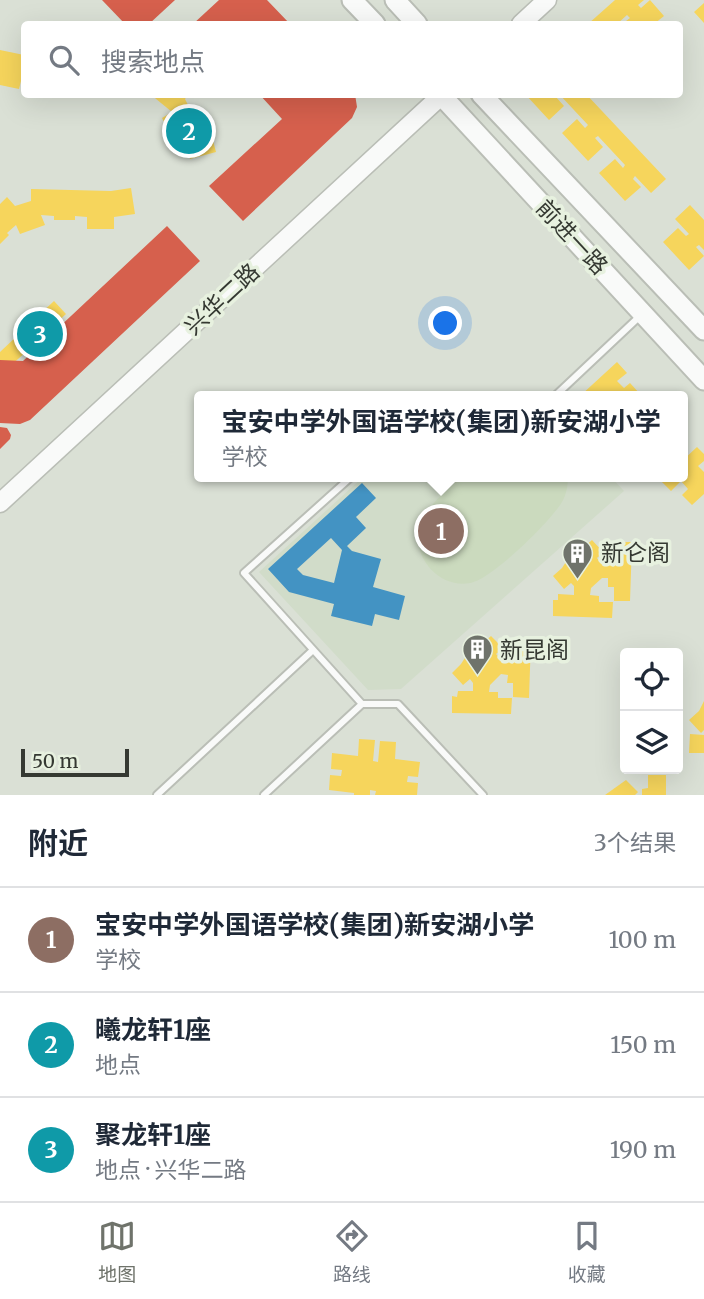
<!DOCTYPE html>
<html lang="zh">
<head>
<meta charset="utf-8">
<style>
	:root { --surface:#fff; --page:#f6f6f7; --text:#1f2937; --muted:#747a83; --line:#e0e1e3; --accent:#6f736b }
	body { margin:0; font-family:Merriweather,"Noto Sans SC",serif; background:var(--page); color:var(--text) }
	.controls { position:absolute; right:21px; bottom:21px; display:grid; overflow:hidden; border-radius:7px; box-shadow:0 7px 28px #0002 }
	.controls button { width:63px; height:63px; display:grid; place-items:center; padding:0; border:0; border-bottom:2px solid var(--line); background:var(--surface); color:var(--text); font:35px sans-serif }
	.scale { position:absolute; left:21px; bottom:18px; width:108px; box-sizing:border-box; padding-left:7px; border:4px solid #353932; border-top:0; font-size:19px; line-height:24px; white-space:nowrap; color:#353932; -webkit-text-stroke:5px #e7f1df; paint-order:stroke }
	.you { position:absolute; left:446px; top:324px; width:24px; height:24px; margin:-18px; border:5px solid #fff; border-radius:50%; background:#1a73e8; box-shadow:0 0 0 10px #1a73e833 }
	.badge { display:grid; place-items:center; width:46px; height:46px; border-radius:50%; background:var(--accent); color:#fff; font-size:23px; font-weight:700 }
	.pin { position:absolute; translate:-50% -50%; border:4px solid #fff; box-shadow:0 2px 7px #0006 }
	.popup { position:absolute; left:194px; top:391px; width:494px; height:91px; box-sizing:border-box; display:grid; place-content:center; border-radius:7px; background:var(--surface); filter:drop-shadow(0 2px 5px #0005); font-size:23px; white-space:nowrap; color:var(--muted) }
	.popup b { font-size:26px; color:var(--text) }
	.popup::after { content:''; position:absolute; left:50%; top:100%; margin-left:-14px; border:14px solid transparent; border-top-color:var(--surface) }
	.list { margin:0; padding:0; list-style:none }
	h2 { display:flex; justify-content:space-between; align-items:center; height:91px; margin:0; padding:0 28px; font-size:30px }
	h2 small { font-size:23px; font-weight:400; color:var(--muted) }
	.list li { display:grid; grid-template-columns:46px 1fr auto; gap:21px; align-items:center; box-sizing:border-box; height:105px; padding:0 28px; border-top:2px solid var(--line) }
	.list b { display:block; font-size:26px; white-space:nowrap }
	.list p { margin:0; font-size:23px; white-space:nowrap; color:var(--muted) }
	.list em { font-size:23px; font-style:normal; color:var(--muted) }
	.icon { flex:none; width:38px; height:38px; fill:none; stroke:currentColor; stroke-width:2; stroke-linecap:round; stroke-linejoin:round }
	.map { position:relative; flex:none; width:704px; height:795px; overflow:hidden }
	.search { position:absolute; background:var(--surface); box-shadow:0 7px 28px #0002; left:21px; right:21px; top:21px; height:77px; display:flex; align-items:center; gap:18px; box-sizing:border-box; padding:0 24px; border-radius:7px; color:var(--muted); font-size:26px }
	.sheet { height:406px; background:var(--surface) }
	nav { display:flex; justify-content:space-around; align-items:center; box-sizing:border-box; height:98px; border-top:2px solid var(--line); background:var(--surface); font-size:19px; color:var(--muted) }
	nav a { display:grid; justify-items:center; gap:4px }
	nav .on { color:var(--accent) }
	.map>svg:first-child { display:block }
	.built { fill:#d1dcc9 }
	.green { fill:#cbdabe }
	.homes { fill:#f6d55c }
	.shops { fill:#d6604d }
	.schools { fill:#4393c3; fill-rule:evenodd }
	.lines { fill:none; stroke-linecap:round; stroke-linejoin:round }
	.service-casing { stroke:#babeb6; stroke-width:10 }
	.secondary-casing { stroke:#babeb6; stroke-width:21 }
	.primary-casing { stroke:#babeb6; stroke-width:23 }
	.service { stroke:#f9faf9; stroke-width:6 }
	.secondary { stroke:#f9faf9; stroke-width:18 }
	.primary { stroke:#f9faf9; stroke-width:19 }
	.labels { text-anchor:middle; stroke-width:7; stroke-linejoin:round; paint-order:stroke }
	.street-label { font-size:23px; fill:#353932; stroke:#e7f1df }
	.poi-label { font-size:23px; fill:#353932; stroke:#e7f1df; text-anchor:start }
</style>
</head>
<body>
<div class="map">
<svg width="704" height="795" viewBox="0 0 704 795">
	<rect width="100%" height="100%" fill="#dae0d5"/>
	<path class="built" d="M 363,477 L 611,477 L 624,491 L 401,689 L 368,690 L 259,572 Z"/>
	<path class="green" d="M 461,477 L 568,477 C 568,486 566,495 562,502 C 550,522 491,580 470,583 C 437,589 407,552 422,520 C 430,503 448,490 461,477 Z"/>
	<path class="homes" d="M 615,0 L 644,0 L 638,5 L 641,8 L 650,0 L 664,16 L 654,24 L 622,24 L 630,18 L 627,15 L 617,24 L 588,24 Z
		M 704,3 L 704,23 L 694,12 Z
		M 0,50 L 24,55 L 24,77 L 22,77 L 19,89 L 0,85 Z
		M 150,94 L 189,94 L 185,99 L 198,125 L 208,122 L 216,152 L 190,159 L 185,137 L 175,143 L 162,118 L 172,112 Z
		M 525,94 L 559,94 L 556,97 L 564,106 L 549,120 Z
		M 559,94 L 586,94 L 666,179 L 651,193 L 635,176 L 633,179 L 641,187 L 625,201 L 599,173 L 615,159 L 623,168 L 625,165 L 598,136 L 595,138 L 603,147 L 588,161 L 562,133 L 577,119 L 585,128 L 588,125 Z
		M 131,188 L 135,214 L 114,217 L 114,229 L 87,229 L 87,217 L 75,216 L 75,220 L 54,220 L 54,216 L 41,215 L 45,225 L 20,234 L 16,225 L 7,233 L 9,235 L 0,244 L 0,204 L 7,197 L 15,206 L 31,201 L 31,189 L 111,191 Z
		M 690,205 L 704,220 L 704,250 L 699,245 L 696,247 L 704,256 L 689,270 L 663,242 L 678,228 L 686,236 L 689,234 L 675,219 Z
		M 54,301 L 66,314 L 54,325 L 70,342 L 42,368 L 26,352 L 2,373 L 10,396 L 0,400 L 0,352 Z
		M 617,362 L 627,373 L 617,381 L 624,388 L 630,383 L 640,394 L 637,396 L 580,396 Z
		M 697,447 L 704,454 L 704,461 L 698,466 L 704,472 L 704,494 L 692,505 L 682,495 L 688,489 L 681,481 L 671,491 L 661,481 L 665,477 L 682,477 L 682,461 Z
		M 592,540 L 603,552 L 597,558 L 600,562 L 609,562 L 609,547 L 615,547 L 616,542 L 632,542 L 630,601 L 614,601 L 614,587 L 608,587 L 608,578 L 602,578 L 591,588 L 590,595 L 599,596 L 599,602 L 613,602 L 612,618 L 553,616 L 553,600 L 558,600 L 558,594 L 574,595 L 574,586 L 571,583 L 564,589 L 553,576 L 562,568 L 571,554 L 582,549 Z
		M 491,636 L 503,648 L 496,654 L 500,658 L 508,658 L 508,643 L 515,643 L 515,638 L 531,639 L 529,698 L 513,697 L 513,683 L 507,683 L 508,675 L 501,674 L 490,685 L 489,692 L 498,692 L 498,698 L 512,698 L 511,714 L 452,713 L 452,696 L 457,697 L 458,691 L 473,691 L 473,683 L 470,679 L 463,685 L 452,673 L 461,664 L 470,650 L 481,645 Z
		M 704,701 L 704,730 L 701,733 L 689,720 L 699,711 Z
		M 690,734 L 704,735 L 704,753 L 689,753 Z
		M 359,739 L 375,740 L 373,761 L 378,762 L 380,741 L 396,742 L 395,759 L 420,762 L 418,777 L 408,776 L 407,782 L 418,783 L 417,795 L 375,795 L 376,791 L 370,790 L 370,795 L 354,795 L 354,793 L 329,790 L 330,775 L 341,776 L 342,770 L 331,769 L 332,753 L 358,756 Z
		M 648,775 L 666,775 L 666,795 L 642,795 L 642,789 L 648,788 Z
		M 626,780 L 638,792 L 635,795 L 605,795 Z"/>
	<path class="shops" d="M 102,0 L 175,0 L 149,24 L 125,24 Z
		M 219,0 L 267,0 L 290,24 L 193,24 Z
		M 259,94 L 355,94 L 357,107 L 352,118 L 243,221 L 209,186 L 282,119 Z
		M 167,226 L 200,261 L 30,420 L 20,424 L 0,423 L 0,360 L 23,361 Z
		M 0,427 L 7,428 L 11,435 L 10,439 L 0,449 Z"/>
	<path class="schools" d="M 362,483 L 376,498 L 356,517 L 366,528 L 347,546 L 352,551 L 381,559 L 373,587 L 405,596 L 399,620 L 375,614 L 372,626 L 331,616 L 334,604 L 289,592 L 268,569 ZM 331,538 L 342,550 L 334,583 L 303,575 L 297,569 Z"/>
	<g class="lines">
		<defs>
			<path id="service" d="M 555,396 L 640,316
				M 351,477 L 244,573 L 362,704 L 398,704 L 483,795
				M 157,795 L 313,650
				M 264,795 L 362,704"/>
			<path id="secondary" d="M 521,24 L 547,0
				M 0,503 L 443,94"/>
			<path id="primary" d="M 352,0 L 375,24
				M 395,0 L 417,24
				M 440,94 L 704,380
				M 481,94 L 704,330"/>
		</defs>
		<use href="#service" class="service-casing"/>
		<use href="#secondary" class="secondary-casing"/>
		<use href="#primary" class="primary-casing"/>
		<use href="#service" class="service"/>
		<use href="#secondary" class="secondary"/>
		<use href="#primary" class="primary"/>
	</g>
	<defs>
		<symbol id="building-pin" viewBox="-11 -11 22 30"><path d="M0 17L-7.5 6A9.5 9.5 0 1 1 7.5 6Z" fill="#6f736b" stroke="#e7f1df"/><path d="M-4-6H4V6H1V3H-1V6H-4ZM-2.5-4.3h1.7v1.8h-1.7ZM.8-4.3h1.7v1.8H.8ZM-2.5-1h1.7V.8h-1.7ZM.8-1h1.7V.8H.8Z" fill="#fff"/></symbol>
	</defs>
	<g fill-rule="evenodd">
		<use href="#building-pin" x="560" y="536" width="35" height="47"/>
		<use href="#building-pin" x="460" y="632" width="35" height="47"/>
	</g>
	<g class="labels">
		<g class="street-label">
			<text transform="translate(572 237) rotate(47)" y="8">前进一路</text>
			<text transform="translate(222 299) rotate(-43)" y="8">兴华二路</text>
		</g>
		<g class="poi-label">
			<text x="601" y="561">新仑阁</text>
			<text x="500" y="658">新昆阁</text>
		</g>
	</g>
</svg>
<div class="controls">
<button><svg class="icon" aria-label="locate" viewBox="0 0 24 24"><circle cx="12" cy="12" r="6"/><path d="M12 2v4M12 18v4M2 12h4M18 12h4"/></svg></button>
<button><svg class="icon" aria-label="layers" viewBox="0 0 24 24"><path d="M12 4l9 5-9 5-9-5zM3 14l9 5 9-5"/></svg></button>
</div>
<div class="scale">50 m</div>
<div class="you"></div>
<div class="pin badge" style="left:441px;top:531px;background:#8d6e63">1</div>
<div class="popup"><b>宝安中学外国语学校(集团)新安湖小学</b>学校</div>
<div class="pin badge" style="left:189px;top:131px;background:#0f9aa8">2</div>
<div class="pin badge" style="left:40px;top:334px;background:#0f9aa8">3</div>
<div class="search"><svg class="icon" aria-label="search" viewBox="0 0 24 24"><circle cx="10" cy="10" r="6"/><path d="M15 15l6 6"/></svg>搜索地点</div>
</div>
<section class="sheet">
<h2>附近<small>3个结果</small></h2>
<ul class="list">
<li><span class="badge" style="background:#8d6e63">1</span><div><b>宝安中学外国语学校(集团)新安湖小学</b><p>学校</p></div><em>100 m</em></li>
<li><span class="badge" style="background:#0f9aa8">2</span><div><b>曦龙轩1座</b><p>地点</p></div><em>150 m</em></li>
<li><span class="badge" style="background:#0f9aa8">3</span><div><b>聚龙轩1座</b><p>地点 · 兴华二路</p></div><em>190 m</em></li>
</ul>
</section>
<nav>
<a class="on"><svg class="icon" aria-label="map" viewBox="0 0 24 24"><path d="M3 6l6-2 6 2 6-2v14l-6 2-6-2-6 2zM9 4v14M15 6v14"/></svg>地图</a>
<a><svg class="icon" aria-label="directions" viewBox="0 0 24 24"><path d="M12 3l9 9-9 9-9-9zM9 14v-3h6M13 9l2 2-2 2"/></svg>路线</a>
<a><svg class="icon" aria-label="saved" viewBox="0 0 24 24"><path d="M7 4h10v16l-5-4-5 4z"/></svg>收藏</a>
</nav>
</body>
</html>
